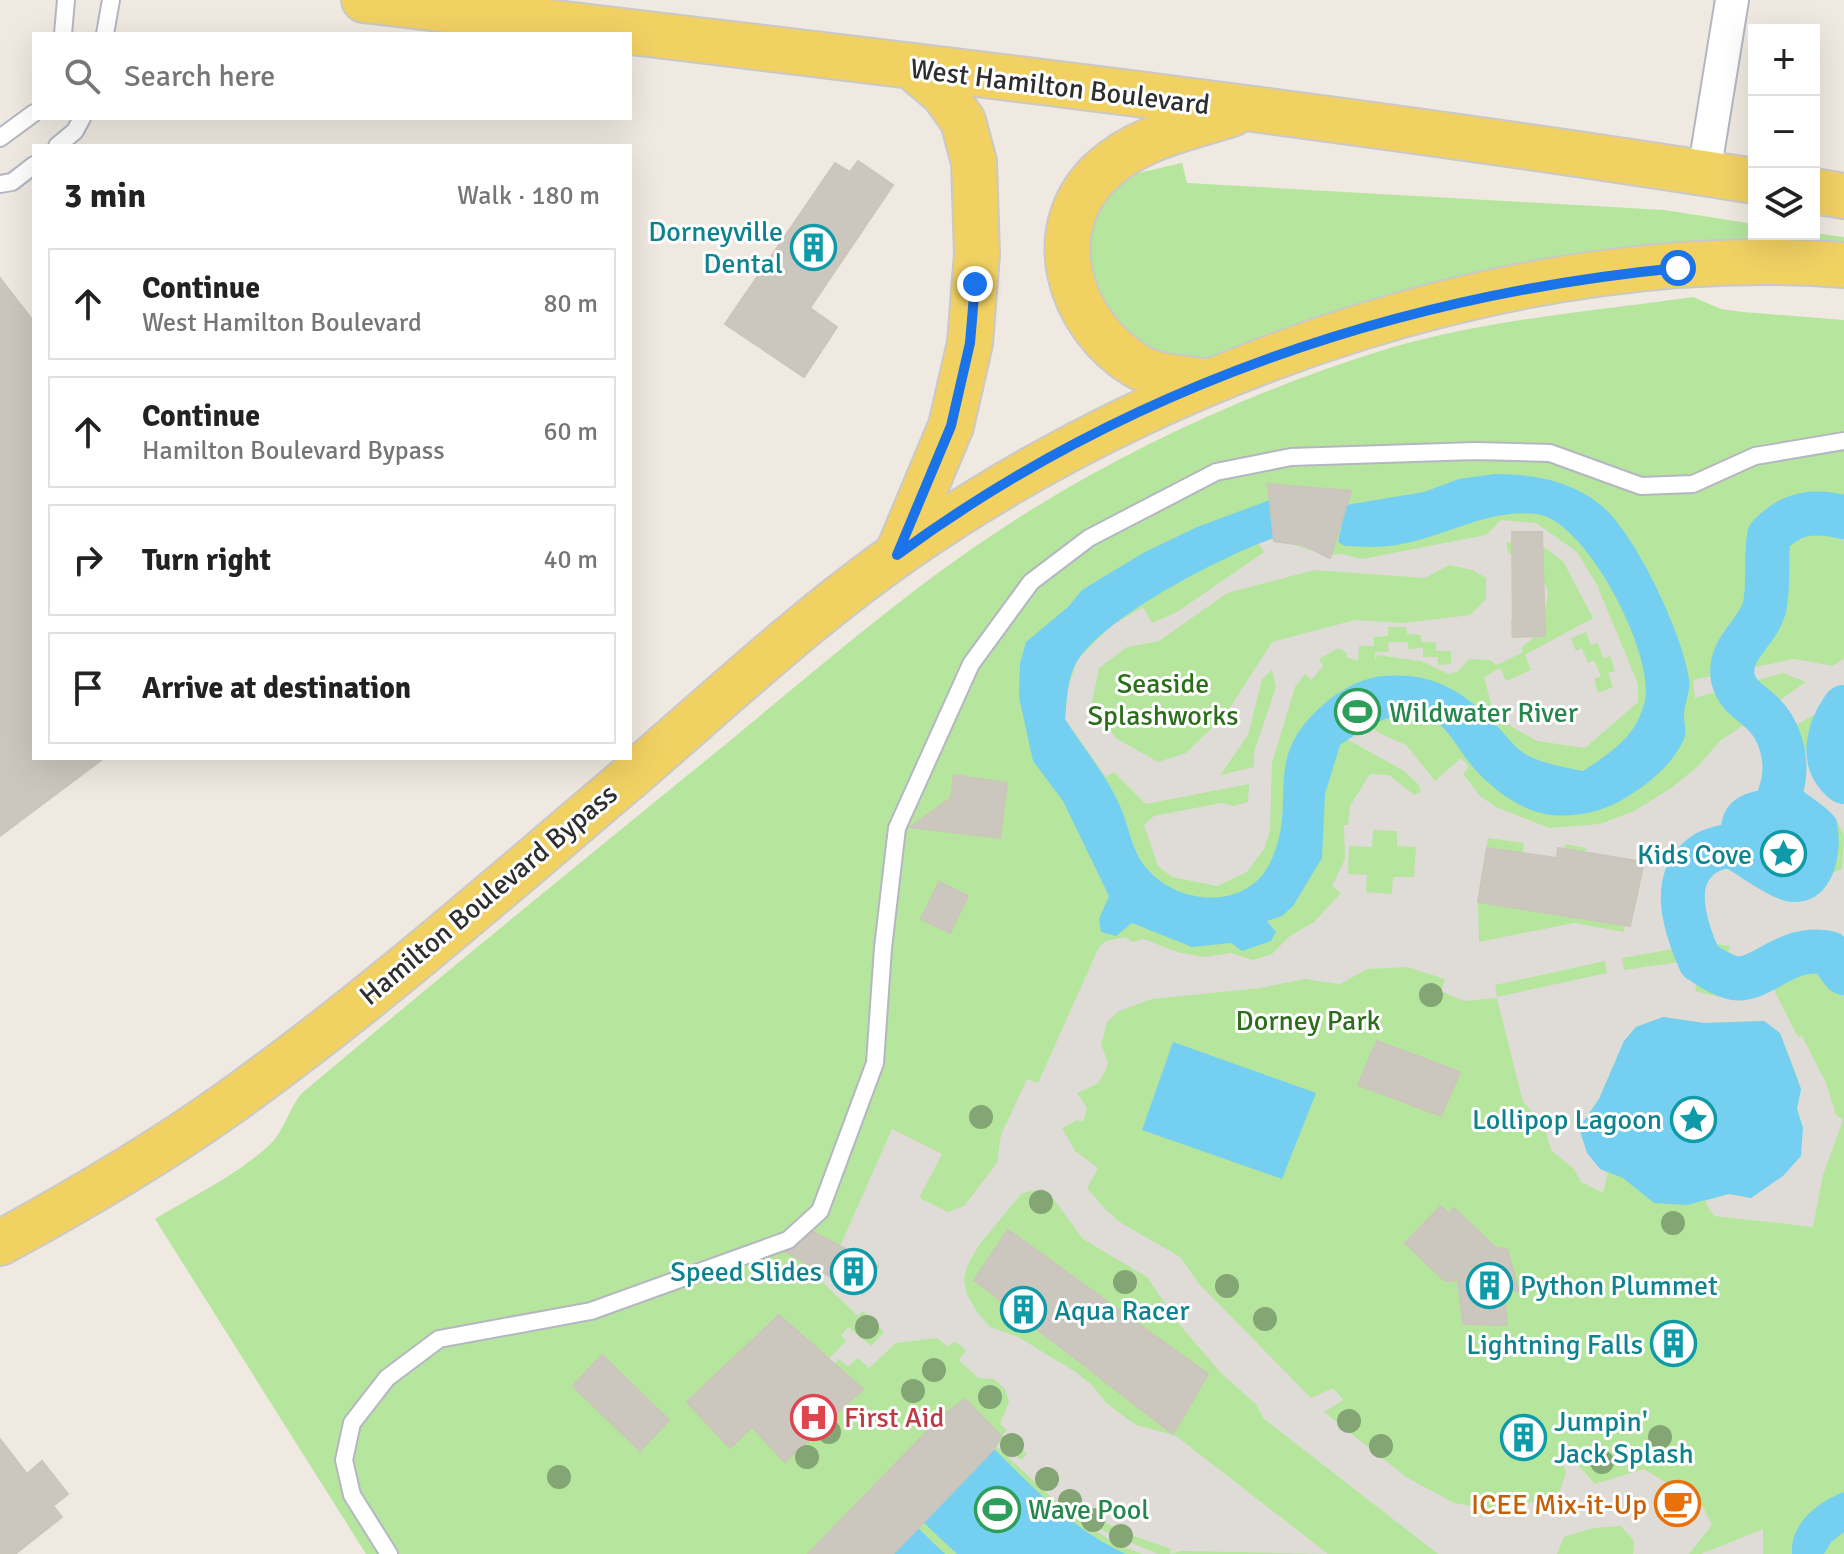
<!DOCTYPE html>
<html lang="en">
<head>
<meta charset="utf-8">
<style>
	:root { --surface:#fff; --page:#f6f6f6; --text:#222; --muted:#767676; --line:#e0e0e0 }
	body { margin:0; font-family:Signika,sans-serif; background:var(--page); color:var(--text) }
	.controls { position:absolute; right:24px; top:24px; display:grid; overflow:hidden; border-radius:0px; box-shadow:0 8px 32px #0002 }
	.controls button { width:72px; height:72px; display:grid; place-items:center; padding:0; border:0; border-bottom:2px solid var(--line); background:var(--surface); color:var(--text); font:40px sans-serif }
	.stop { position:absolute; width:24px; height:24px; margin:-18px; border:6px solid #1a73e8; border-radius:50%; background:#fff }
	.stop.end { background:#1a73e8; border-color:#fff; box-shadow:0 2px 8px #0008 }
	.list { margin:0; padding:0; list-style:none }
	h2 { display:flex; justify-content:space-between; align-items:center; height:104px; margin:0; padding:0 32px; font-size:34px }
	h2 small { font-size:26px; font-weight:400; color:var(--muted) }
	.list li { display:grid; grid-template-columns:52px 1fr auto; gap:24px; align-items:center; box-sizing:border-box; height:112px; margin:0 16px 16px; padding:0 16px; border:2px solid var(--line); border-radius:0px }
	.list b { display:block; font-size:30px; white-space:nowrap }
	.list p { margin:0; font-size:26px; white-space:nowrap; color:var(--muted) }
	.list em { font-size:26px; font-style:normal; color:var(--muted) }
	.icon { flex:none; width:44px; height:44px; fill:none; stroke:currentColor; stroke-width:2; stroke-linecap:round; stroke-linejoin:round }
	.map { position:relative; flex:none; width:1844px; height:1554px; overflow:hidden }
	.search { position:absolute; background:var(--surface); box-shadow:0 8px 32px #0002; left:32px; top:32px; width:600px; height:88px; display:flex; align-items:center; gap:20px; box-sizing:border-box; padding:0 28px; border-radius:0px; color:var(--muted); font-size:30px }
	.panel { position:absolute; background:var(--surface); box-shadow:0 8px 32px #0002; left:32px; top:144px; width:600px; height:616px; border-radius:0px }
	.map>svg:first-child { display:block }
	.green { fill:#b6e59e }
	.plaza { fill:#dfdcd8; fill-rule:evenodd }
	.water { fill:#75cff0 }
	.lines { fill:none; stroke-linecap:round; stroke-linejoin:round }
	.canal { stroke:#75cff0; stroke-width:44 }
	.building { fill:#cbc7bf; stroke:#cbc5ba; stroke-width:2 }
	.service-casing { stroke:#b4b7c1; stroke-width:20 }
	.minor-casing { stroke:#b4b7c1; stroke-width:36 }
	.primary-casing { stroke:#c9c9c9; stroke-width:48 }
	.service { stroke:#fff; stroke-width:16 }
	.minor { stroke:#fff; stroke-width:32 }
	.primary { stroke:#f2d163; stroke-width:44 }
	.tree { fill:#84a574 }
	.route { stroke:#1a73e8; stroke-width:10 }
	.labels { text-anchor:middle; stroke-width:6; stroke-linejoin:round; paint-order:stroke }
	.street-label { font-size:28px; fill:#2e2e2e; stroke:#fff }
	.culture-label { font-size:28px; fill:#0d838f; stroke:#fff; text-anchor:end }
	.park-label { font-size:28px; fill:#2c6e1b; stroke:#fff }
	.leisure-label { font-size:28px; fill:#27864d; stroke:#fff; text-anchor:start }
	.health-label { font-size:28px; fill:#be3a42; stroke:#fff; text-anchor:start }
	.food-label { font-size:28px; fill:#c56008; stroke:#fff; text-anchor:end }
</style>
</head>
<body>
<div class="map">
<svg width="1844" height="1554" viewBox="0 0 1844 1554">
	<rect width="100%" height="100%" fill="#efe9e1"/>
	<path class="green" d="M 1182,163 L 1187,183 L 1664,210 L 1754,224 L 1754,234 L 1814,233 L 1844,237 L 1844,244 L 1763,241 L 1624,250 L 1233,358 L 1183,366 L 1140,351 L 1106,319 L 1089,277 L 1086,238 L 1106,197 L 1125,176 Z
		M 1693,297 L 1721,309 L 1743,312 L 1844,320 L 1844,1554 L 366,1554 L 155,1219 C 191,1197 233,1177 265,1149 C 284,1134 287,1111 302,1093 C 430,985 559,880 689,774 C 772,707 853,636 938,573 C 1069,476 1222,401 1377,352 C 1478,320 1588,312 1693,297 Z"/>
	<path class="plaza" d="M 1501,520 L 1536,523 L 1577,552 L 1597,585 L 1638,684 L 1638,702 L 1585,748 L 1537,741 L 1512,727 L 1492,707 L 1484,677 L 1500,668 L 1506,681 L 1531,670 L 1525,655 L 1593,618 L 1563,561 L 1545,548 L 1525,540 L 1506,543 L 1509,554 L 1530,554 L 1548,591 L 1545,614 L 1533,638 L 1521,648 L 1523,652 L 1497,665 L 1490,660 L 1469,659 L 1458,671 L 1449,674 L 1421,661 L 1377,655 L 1375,661 L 1375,652 L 1389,652 L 1388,642 L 1408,642 L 1408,649 L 1423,648 L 1423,657 L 1438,657 L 1438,665 L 1451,664 L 1451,651 L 1436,651 L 1436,642 L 1421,642 L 1421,635 L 1407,634 L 1406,627 L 1388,627 L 1388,636 L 1374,637 L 1374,646 L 1359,646 L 1358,661 L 1346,657 L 1347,653 L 1338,648 L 1319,659 L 1323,666 L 1311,680 L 1305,674 L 1295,687 L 1272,763 L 1270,831 L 1264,849 L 1247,872 L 1217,886 L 1172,877 L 1158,866 L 1144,825 L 1154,816 L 1221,803 L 1234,806 L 1248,802 L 1249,784 L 1146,804 L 1114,772 L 1106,777 L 1065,719 L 1068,689 L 1077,660 L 1111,626 L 1143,607 L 1152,623 L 1177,612 L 1264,552 L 1258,543 L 1274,538 L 1325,555 L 1342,554 L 1362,559 L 1486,535 ZM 1512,559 L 1523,559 L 1530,637 L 1511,637 L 1511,619 L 1520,619 ZM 1449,565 L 1473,570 L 1486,578 L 1486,599 L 1470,615 L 1404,623 L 1355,620 L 1272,642 L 1226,714 L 1186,753 L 1158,762 L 1117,739 L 1091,707 L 1099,668 L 1127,647 L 1159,641 L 1227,593 L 1314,570 L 1425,578 ZM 1586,632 L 1591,645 L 1598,643 L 1603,659 L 1610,656 L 1615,671 L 1608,673 L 1613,687 L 1598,693 L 1594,679 L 1601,676 L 1594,660 L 1588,663 L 1582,648 L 1576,651 L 1571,638 ZM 1272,670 L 1276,687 L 1254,752 L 1254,767 L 1220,775 L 1248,735 L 1262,679 Z
		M 1844,658 L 1844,697 L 1762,745 L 1844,758 L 1844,835 L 1834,816 L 1817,804 L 1760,887 L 1775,896 L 1842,869 L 1844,839 L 1844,945 L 1827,956 L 1820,951 L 1797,957 L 1771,949 L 1757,955 L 1756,967 L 1763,984 L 1774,990 L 1798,1037 L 1802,1036 L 1826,1083 L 1836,1115 L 1843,1120 L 1823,1175 L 1813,1227 L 1714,1216 L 1705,1201 L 1729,1194 L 1751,1198 L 1803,1128 L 1797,1109 L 1801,1089 L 1794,1069 L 1780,1033 L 1764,1021 L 1704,1023 L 1663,1017 L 1636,1027 L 1624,1041 L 1599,1099 L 1579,1128 L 1600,1169 L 1608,1173 L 1603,1193 L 1581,1182 L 1574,1169 L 1551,1150 L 1544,1125 L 1523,1102 L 1497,998 L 1464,1001 L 1441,991 L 1445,979 L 1407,967 L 1367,969 L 1340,984 L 1305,979 L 1260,988 L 1152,999 L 1119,1011 L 1107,1022 L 1101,1045 L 1108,1062 L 1105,1072 L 1097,1084 L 1077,1093 L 1087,1108 L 1083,1122 L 1077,1120 L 1062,1128 L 1075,1151 L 1098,1168 L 1087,1188 L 1105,1209 L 1121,1223 L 1180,1257 L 1199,1284 L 1311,1398 L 1333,1388 L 1343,1400 L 1324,1412 L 1406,1477 L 1454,1503 L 1505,1512 L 1560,1491 L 1566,1472 L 1563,1464 L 1574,1461 L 1595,1484 L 1644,1469 L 1670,1485 L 1655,1494 L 1667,1511 L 1688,1514 L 1698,1497 L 1712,1525 L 1689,1554 L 1633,1554 L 1634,1541 L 1621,1526 L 1593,1528 L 1564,1537 L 1557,1554 L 1438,1554 L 1263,1418 L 1257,1405 L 1222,1374 L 1180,1325 L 1147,1277 L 1083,1239 L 1050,1194 L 1042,1189 L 1022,1193 L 979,1245 L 967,1266 L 964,1279 L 967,1295 L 977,1312 L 990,1327 L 1018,1337 L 1074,1371 L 1092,1385 L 1107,1404 L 1136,1425 L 1176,1436 L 1328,1554 L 1182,1551 L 1170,1554 L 1171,1549 L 1120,1531 L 1088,1512 L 1085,1519 L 1106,1532 L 1158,1554 L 1143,1554 L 1120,1546 L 1072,1516 L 996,1446 L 1001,1442 L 1021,1460 L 1027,1454 L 1007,1435 L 1001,1437 L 1007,1430 L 1000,1424 L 1009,1402 L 1005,1389 L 994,1379 L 978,1378 L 959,1360 L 966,1350 L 955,1341 L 948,1347 L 937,1338 L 896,1343 L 869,1368 L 858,1358 L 848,1367 L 839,1359 L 834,1365 L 829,1359 L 846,1341 L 841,1335 L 848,1327 L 871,1346 L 884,1332 L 863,1311 L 858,1316 L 818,1278 L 841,1244 L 892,1129 L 942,1154 L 919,1198 L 948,1212 L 964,1206 L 997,1163 L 1001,1135 L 1027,1079 L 1038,1083 L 1099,947 L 1106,941 L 1126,937 L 1131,942 L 1144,939 L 1177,952 L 1204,957 L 1231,953 L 1253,960 L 1272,954 L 1290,936 L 1314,922 L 1341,893 L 1332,886 L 1345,859 L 1344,825 L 1348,825 L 1350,806 L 1370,774 L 1389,775 L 1414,795 L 1421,792 L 1418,784 L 1404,771 L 1347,739 L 1370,725 L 1379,733 L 1406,745 L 1435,781 L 1461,758 L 1469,767 L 1463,774 L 1480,796 L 1496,807 L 1549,828 L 1600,824 L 1634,811 L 1671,788 L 1696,768 L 1720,741 L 1806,682 L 1783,673 L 1695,698 L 1693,680 L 1794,659 L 1833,666 ZM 1373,830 L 1397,831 L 1397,846 L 1416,847 L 1414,877 L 1393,877 L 1392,894 L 1366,892 L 1367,875 L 1348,874 L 1349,846 L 1372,847 ZM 1488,838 L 1524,843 L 1523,853 L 1557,858 L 1558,849 L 1564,849 L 1565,844 L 1586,848 L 1585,853 L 1643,862 L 1630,925 L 1625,925 L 1624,932 L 1574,923 L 1479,942 L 1478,902 ZM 1692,940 L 1730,946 L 1719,997 L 1695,991 L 1702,959 L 1624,970 L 1622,958 L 1691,946 ZM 1605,961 L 1607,973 L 1497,997 L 1495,985 ZM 843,1248 L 877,1266 L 862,1294 L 829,1276 Z
		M 1763,1529 L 1763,1554 L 1701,1554 Z"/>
	<path class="water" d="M 1495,474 C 1533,474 1573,481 1603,507 C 1637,537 1683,635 1689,679 C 1691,691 1684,704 1684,715 C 1684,723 1687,732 1684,739 C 1672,766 1645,787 1620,801 C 1597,814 1563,820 1537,812 C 1513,805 1484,782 1469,762 C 1460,751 1451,734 1439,724 C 1431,718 1421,714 1412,709 L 1370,725 L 1340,745 L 1325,794 L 1322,858 L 1293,906 L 1282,916 L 1267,921 L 1276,932 L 1271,941 L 1242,951 L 1231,943 L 1192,947 L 1132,923 L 1116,936 L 1101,932 L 1099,919 L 1109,896 L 1063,801 L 1033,761 L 1019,697 L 1020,663 L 1026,642 L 1068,607 L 1082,590 L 1143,553 L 1197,527 L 1270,500 L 1274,538 C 1224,555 1106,616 1078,660 C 1067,676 1067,700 1065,719 C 1083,748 1106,774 1120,806 C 1130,828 1131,852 1149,871 C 1180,905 1245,910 1269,865 C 1301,803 1258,761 1323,705 C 1339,691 1361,678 1383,676 C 1432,672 1462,690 1495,724 C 1504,733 1514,747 1525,754 C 1543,764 1563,767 1583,771 C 1611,753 1638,735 1645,700 C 1655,655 1587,521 1537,514 C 1489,508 1447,536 1401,544 C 1383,548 1363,547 1345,546 L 1338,542 L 1346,505 L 1424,492 L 1459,479 Z
		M 1798,787 C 1809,797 1828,807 1836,819 C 1844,850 1835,903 1793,902 C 1772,901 1744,878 1726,868 C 1709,801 1734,788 1798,787 Z
		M 1663,1017 L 1704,1023 L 1764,1021 L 1780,1033 L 1801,1089 L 1797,1109 L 1803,1128 L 1801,1156 L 1783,1176 L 1751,1198 L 1729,1194 L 1687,1205 L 1654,1203 L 1623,1178 L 1600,1169 L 1587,1153 L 1579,1128 L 1599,1099 L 1624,1041 L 1636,1027 Z
		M 1173,1042 L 1316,1093 L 1282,1179 L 1142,1130 Z
		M 994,1449 C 1034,1488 1074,1531 1126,1554 L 957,1554 L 924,1523 Z
		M 1844,1492 L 1844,1532 L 1831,1542 L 1824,1554 L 1792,1554 C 1790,1524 1817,1502 1844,1492 Z
		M 918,1528 L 945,1554 L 893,1554 Z"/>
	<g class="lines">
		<path class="canal" d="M 1844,517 C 1812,510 1792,512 1769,536 C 1765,560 1770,586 1764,609 C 1756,635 1727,649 1733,679 C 1737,695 1749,701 1760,711 C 1780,728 1788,758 1783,783 C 1779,801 1769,825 1754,836 C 1740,846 1722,845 1708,852 C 1667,875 1685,927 1700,961 C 1710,967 1723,976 1734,978 C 1761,983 1787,943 1829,953 L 1844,973
			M 1844,707 C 1828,730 1819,761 1844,782"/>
	</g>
	<path class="building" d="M 858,161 L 893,185 L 810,308 L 837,327 L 804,377 L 725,324 L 835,163 L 850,172 Z
		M 0,278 L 34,322 L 34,758 L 104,758 L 0,836 Z
		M 1268,484 L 1351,491 L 1330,558 L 1303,545 L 1274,541 Z
		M 1512,532 L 1542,532 L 1545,636 L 1513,637 Z
		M 954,775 L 1007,783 L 1000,838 L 910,827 L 951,798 Z
		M 1487,848 L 1557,858 L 1558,848 L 1644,862 L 1630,926 L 1478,902 Z
		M 939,882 L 968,896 L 950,933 L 921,919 Z
		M 1377,1041 L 1460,1072 L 1441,1116 L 1358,1085 Z
		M 1441,1206 L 1449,1214 L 1454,1208 L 1496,1248 L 1507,1249 L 1519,1291 L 1504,1289 L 1507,1325 L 1463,1324 L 1458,1280 L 1445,1281 L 1405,1243 Z
		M 1008,1230 L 1208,1374 L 1173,1434 L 974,1280 Z
		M 813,1232 L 878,1266 L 862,1294 L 786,1252 Z
		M 779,1315 L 863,1389 L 785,1462 L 752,1427 L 730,1448 L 687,1402 Z
		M 602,1355 L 669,1420 L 640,1451 L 573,1386 Z
		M 965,1399 L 1001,1436 L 994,1449 L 893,1554 L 808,1554 L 941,1417 Z
		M 0,1439 L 27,1474 L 42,1461 L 68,1494 L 53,1506 L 62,1517 L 15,1554 L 0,1554 Z"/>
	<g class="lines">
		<defs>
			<path id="service" d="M 63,34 L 66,0
				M 105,34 L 111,0
				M 0,138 L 34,113
				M 57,146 L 75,131 L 82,118
				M 0,184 L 12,182 L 34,165
				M 389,1554 L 352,1495 L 344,1460 L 352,1423 L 387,1378 L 439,1339 L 591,1311 L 788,1240 L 820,1211 L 875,1063 L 883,948 L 897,828 L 971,664 L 1031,582 L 1089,538 L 1216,472 L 1291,457 L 1475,451 L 1550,453 L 1641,486 L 1693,484 L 1755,456 L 1844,441"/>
			<path id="minor" d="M 1704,173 L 1732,0"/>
			<path id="primary" d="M 364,0 C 827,56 1293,108 1754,181
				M 1814,191 L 1844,196
				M 1209,382 C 1186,378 1157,378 1137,366 C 1069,325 1038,228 1104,169 C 1139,137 1188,128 1232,114
				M 897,555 L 951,426 L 970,343 L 977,254 L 974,162 L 963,121 L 944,94 L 911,66
				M 0,1243 C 79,1200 156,1155 229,1103 C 369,1003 499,888 630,777 C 725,695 817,608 921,538 C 1180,363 1529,241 1844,265"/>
		</defs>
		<use href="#service" class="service-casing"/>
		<use href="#minor" class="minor-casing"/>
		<use href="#primary" class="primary-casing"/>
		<use href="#service" class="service"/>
		<use href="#minor" class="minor"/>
		<use href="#primary" class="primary"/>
	</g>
	<g class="tree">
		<circle cx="1431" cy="995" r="12"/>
		<circle cx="981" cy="1117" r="12"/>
		<circle cx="1041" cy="1202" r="12"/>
		<circle cx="1673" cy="1223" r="12"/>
		<circle cx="1125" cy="1282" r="12"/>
		<circle cx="1227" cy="1286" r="12"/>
		<circle cx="1265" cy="1319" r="12"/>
		<circle cx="867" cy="1327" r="12"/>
		<circle cx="934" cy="1370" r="12"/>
		<circle cx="913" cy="1391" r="12"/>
		<circle cx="990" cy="1397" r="12"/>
		<circle cx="1349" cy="1421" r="12"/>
		<circle cx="829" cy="1432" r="12"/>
		<circle cx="1660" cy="1437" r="12"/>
		<circle cx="1012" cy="1445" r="12"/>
		<circle cx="1381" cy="1446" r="12"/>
		<circle cx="807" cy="1457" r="12"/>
		<circle cx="1602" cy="1462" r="12"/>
		<circle cx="559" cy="1477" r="12"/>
		<circle cx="1047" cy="1479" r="12"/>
		<circle cx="1070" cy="1501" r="12"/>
		<circle cx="1093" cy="1520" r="12"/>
		<circle cx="1121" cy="1536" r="12"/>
	</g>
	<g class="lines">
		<path class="route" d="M 975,284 L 970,343 L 951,426 L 897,555 C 1125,387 1399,295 1678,268"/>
	</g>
	<defs>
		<symbol id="building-ring" viewBox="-11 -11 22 22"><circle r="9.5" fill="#fff" stroke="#0f9aa8" stroke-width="1.5"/><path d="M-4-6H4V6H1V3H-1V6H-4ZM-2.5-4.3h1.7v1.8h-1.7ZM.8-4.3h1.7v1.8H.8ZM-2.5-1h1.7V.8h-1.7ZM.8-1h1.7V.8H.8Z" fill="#0f9aa8"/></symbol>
		<symbol id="stadium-ring" viewBox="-11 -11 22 22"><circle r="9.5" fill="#fff" stroke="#2e9e5b" stroke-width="1.5"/><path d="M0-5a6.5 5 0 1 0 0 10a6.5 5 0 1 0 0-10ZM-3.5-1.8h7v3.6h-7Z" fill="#2e9e5b"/></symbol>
		<symbol id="sight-ring" viewBox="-11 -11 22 22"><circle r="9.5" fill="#fff" stroke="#0f9aa8" stroke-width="1.5"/><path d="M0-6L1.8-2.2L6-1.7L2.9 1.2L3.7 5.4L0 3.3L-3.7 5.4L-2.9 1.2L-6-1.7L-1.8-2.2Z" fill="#0f9aa8"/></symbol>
		<symbol id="hospital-ring" viewBox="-11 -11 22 22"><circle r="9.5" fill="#fff" stroke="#e0444e" stroke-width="1.5"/><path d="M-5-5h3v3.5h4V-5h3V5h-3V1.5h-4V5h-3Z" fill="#e0444e"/></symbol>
		<symbol id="cafe-ring" viewBox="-11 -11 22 22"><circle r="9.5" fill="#fff" stroke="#e8710a" stroke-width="1.5"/><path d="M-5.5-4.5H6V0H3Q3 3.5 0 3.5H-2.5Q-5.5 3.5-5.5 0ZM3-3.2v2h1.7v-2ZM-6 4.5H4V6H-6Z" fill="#e8710a"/></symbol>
	</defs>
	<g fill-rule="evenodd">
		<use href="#building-ring" x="788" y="222" width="51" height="51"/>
		<use href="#stadium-ring" x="1332" y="686" width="51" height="51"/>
		<use href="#sight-ring" x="1758" y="828" width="51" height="51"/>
		<use href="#sight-ring" x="1668" y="1094" width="51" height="51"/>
		<use href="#building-ring" x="828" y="1246" width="51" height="51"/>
		<use href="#building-ring" x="1464" y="1260" width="51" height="51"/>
		<use href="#building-ring" x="998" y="1284" width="51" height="51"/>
		<use href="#building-ring" x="1648" y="1318" width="51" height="51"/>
		<use href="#hospital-ring" x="788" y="1392" width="51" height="51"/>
		<use href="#building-ring" x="1498" y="1412" width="51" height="51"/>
		<use href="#cafe-ring" x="1652" y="1478" width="51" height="51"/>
		<use href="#stadium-ring" x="972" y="1484" width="51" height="51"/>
	</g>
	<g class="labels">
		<g class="street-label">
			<text transform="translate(1060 86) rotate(7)" y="10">West Hamilton Boulevard</text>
			<text transform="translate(488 894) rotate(-40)" y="10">Hamilton Boulevard Bypass</text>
		</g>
		<g class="culture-label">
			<text x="783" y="241">Dorneyville<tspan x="783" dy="32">Dental</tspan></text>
			<text x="1752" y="864">Kids Cove</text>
			<text x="1662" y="1129">Lollipop Lagoon</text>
			<text x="822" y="1281">Speed Slides</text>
			<text x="1520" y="1295" text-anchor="start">Python Plummet</text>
			<text x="1054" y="1320" text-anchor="start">Aqua Racer</text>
			<text x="1643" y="1354">Lightning Falls</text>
			<text x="1554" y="1431" text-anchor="start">Jumpin'<tspan x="1554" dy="32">Jack Splash</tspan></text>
		</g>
		<g class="park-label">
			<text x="1163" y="693">Seaside<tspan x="1163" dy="32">Splashworks</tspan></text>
			<text x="1308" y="1030">Dorney Park</text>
		</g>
		<g class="leisure-label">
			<text x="1389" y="722">Wildwater River</text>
			<text x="1028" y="1519">Wave Pool</text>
		</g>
		<g class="health-label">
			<text x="844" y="1427">First Aid</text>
		</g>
		<g class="food-label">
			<text x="1647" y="1514">ICEE Mix-it-Up</text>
		</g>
	</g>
</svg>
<div class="controls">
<button>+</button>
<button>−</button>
<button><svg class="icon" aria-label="layers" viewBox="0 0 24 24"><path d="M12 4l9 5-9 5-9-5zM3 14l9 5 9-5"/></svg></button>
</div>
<div class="stop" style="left:1678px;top:268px"></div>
<div class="stop end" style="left:975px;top:284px"></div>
<div class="search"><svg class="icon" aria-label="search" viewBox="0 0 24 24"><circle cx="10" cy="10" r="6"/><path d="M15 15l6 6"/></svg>Search here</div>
<section class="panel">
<h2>3 min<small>Walk · 180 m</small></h2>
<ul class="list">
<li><svg class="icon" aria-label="ahead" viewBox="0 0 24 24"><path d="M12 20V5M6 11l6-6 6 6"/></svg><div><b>Continue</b><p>West Hamilton Boulevard</p></div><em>80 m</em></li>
<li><svg class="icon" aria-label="ahead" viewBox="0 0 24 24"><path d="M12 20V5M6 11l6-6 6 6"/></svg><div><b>Continue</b><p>Hamilton Boulevard Bypass</p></div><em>60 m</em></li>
<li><svg class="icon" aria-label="right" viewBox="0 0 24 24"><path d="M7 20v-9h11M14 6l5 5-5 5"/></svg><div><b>Turn right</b></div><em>40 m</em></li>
<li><svg class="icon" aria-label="arrive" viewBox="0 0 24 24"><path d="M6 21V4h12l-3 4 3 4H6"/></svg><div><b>Arrive at destination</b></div></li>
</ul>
</section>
</div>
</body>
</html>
